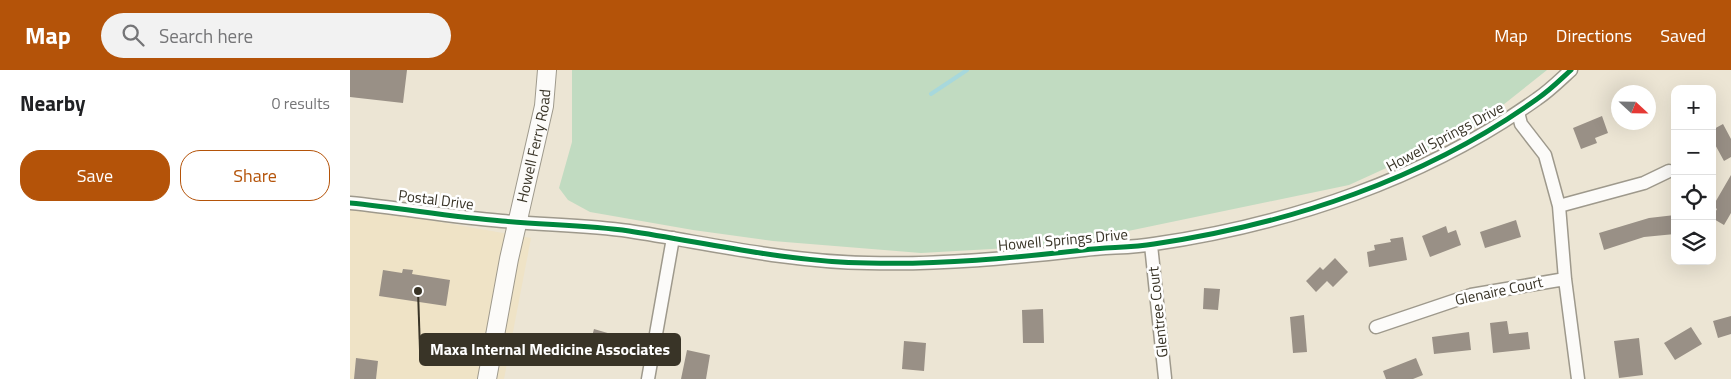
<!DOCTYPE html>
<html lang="en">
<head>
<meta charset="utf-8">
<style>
	:root { --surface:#fff; --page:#f2f2f2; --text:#202124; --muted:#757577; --line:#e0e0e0; --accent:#b45309 }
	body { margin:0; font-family:"Titillium Web",sans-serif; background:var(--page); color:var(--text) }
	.controls { position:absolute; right:15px; top:15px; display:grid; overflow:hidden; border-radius:10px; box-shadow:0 5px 20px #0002 }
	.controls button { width:45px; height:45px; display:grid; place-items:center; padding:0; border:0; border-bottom:1px solid var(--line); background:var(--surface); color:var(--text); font:25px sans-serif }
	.compass { position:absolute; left:1261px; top:15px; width:45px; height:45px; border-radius:50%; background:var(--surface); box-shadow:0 5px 20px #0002; rotate:112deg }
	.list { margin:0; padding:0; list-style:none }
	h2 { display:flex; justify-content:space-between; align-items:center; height:65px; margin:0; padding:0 20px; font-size:21px }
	h2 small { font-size:16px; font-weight:400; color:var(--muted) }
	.actions { display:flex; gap:10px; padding:15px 20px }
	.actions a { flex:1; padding:11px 0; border:1px solid var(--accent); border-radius:20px; text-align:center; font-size:18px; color:var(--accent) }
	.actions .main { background:var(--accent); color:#fff }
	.icon { flex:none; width:28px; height:28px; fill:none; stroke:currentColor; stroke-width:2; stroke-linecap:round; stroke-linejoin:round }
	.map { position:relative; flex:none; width:1381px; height:309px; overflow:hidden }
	header { display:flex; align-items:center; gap:30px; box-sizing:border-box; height:70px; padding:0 25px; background:var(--accent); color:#fff }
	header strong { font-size:24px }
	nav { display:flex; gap:28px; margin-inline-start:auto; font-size:18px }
	.search { width:350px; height:45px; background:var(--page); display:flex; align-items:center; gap:12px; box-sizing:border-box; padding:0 18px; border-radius:28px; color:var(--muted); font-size:19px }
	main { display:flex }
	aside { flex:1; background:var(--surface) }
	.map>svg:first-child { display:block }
	.built { fill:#efe3c6 }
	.green { fill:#c1dbc1 }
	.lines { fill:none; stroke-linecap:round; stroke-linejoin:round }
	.stream { stroke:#a7d8dc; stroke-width:4 }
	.building { fill:#999086 }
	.street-casing { stroke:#9e998c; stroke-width:15 }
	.secondary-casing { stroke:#9e998c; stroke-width:20 }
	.street { stroke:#fcfbf9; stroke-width:12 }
	.secondary { stroke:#fcfbf9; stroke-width:18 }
	.cycleway-casing { stroke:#fff; stroke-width:8 }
	.cycleway { stroke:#00873e; stroke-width:5 }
	.labels { text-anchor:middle; stroke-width:5; stroke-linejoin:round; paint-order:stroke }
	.street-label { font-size:15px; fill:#393427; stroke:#fff }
	.leader { fill:none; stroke:#393427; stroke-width:2 }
	.callout-dot { fill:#393427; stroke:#fff; stroke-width:2 }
	.callout { fill:#393427; stroke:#393427; stroke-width:2 }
	.callout-label { font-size:16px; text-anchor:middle; font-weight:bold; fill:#fff }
</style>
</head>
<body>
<header>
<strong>Map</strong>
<div class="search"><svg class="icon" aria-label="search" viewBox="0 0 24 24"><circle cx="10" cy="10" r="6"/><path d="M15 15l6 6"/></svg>Search here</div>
<nav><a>Map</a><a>Directions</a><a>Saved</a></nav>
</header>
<main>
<aside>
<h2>Nearby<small>0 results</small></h2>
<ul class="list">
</ul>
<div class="actions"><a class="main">Save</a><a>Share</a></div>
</aside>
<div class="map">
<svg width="1381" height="309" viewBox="0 0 1381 309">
	<rect width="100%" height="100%" fill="#ece5d4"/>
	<path class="built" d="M 0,136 L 181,168 L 154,309 L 0,309 Z"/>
	<path class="green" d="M 222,0 L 1197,0 L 1124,58 L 999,115 L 711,175 L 571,183 L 423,171 L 343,160 L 240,142 L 218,130 L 209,118 L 222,72 Z"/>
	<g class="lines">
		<path class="stream" d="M 581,24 L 617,0"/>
	</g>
	<path class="building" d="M 0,0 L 57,0 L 53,33 L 0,27 Z
		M 1252,46 L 1258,63 L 1245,68 L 1247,73 L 1231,79 L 1223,58 Z
		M 1373,54 L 1381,69 L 1381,87 L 1374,91 L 1362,69 L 1362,60 Z
		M 1381,105 L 1381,143 L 1374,155 L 1362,148 L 1367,139 L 1363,136 Z
		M 1325,145 L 1325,164 L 1294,167 L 1254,180 L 1249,163 L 1299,148 Z
		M 1166,150 L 1171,167 L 1135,178 L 1130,162 Z
		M 1096,156 L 1098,163 L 1106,160 L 1111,175 L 1080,187 L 1072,166 Z
		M 1053,167 L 1057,190 L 1019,197 L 1017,182 L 1025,180 L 1024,175 L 1041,172 L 1040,169 Z
		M 985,188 L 998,202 L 983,217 L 977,211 L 966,222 L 956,211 L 970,197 L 973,200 Z
		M 53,199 L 63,200 L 62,204 L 100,210 L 96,236 L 29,226 L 33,200 L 52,203 Z
		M 854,218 L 870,219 L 868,240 L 853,239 Z
		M 693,239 L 694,273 L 673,273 L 672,240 Z
		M 954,245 L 957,282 L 943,283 L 940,247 Z
		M 1381,246 L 1381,264 L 1368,268 L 1363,251 Z
		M 1157,251 L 1159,264 L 1178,262 L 1180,279 L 1143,283 L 1140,253 Z
		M 1341,257 L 1352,274 L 1325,290 L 1314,273 Z
		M 244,259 L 261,264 L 254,289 L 237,285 Z
		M 1119,262 L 1121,280 L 1084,284 L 1082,267 Z
		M 1289,268 L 1293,305 L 1269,308 L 1264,271 Z
		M 554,271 L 576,273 L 574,301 L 552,299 Z
		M 337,280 L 360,285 L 356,309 L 331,309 Z
		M 6,288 L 28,291 L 26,309 L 4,309 Z
		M 1066,288 L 1073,305 L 1063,309 L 1036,309 L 1033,301 Z"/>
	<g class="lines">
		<defs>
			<path id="street" d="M 1168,42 L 1171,54 L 1195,85 L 1209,136 L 1215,209 L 1228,309
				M 0,133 C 51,138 101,147 152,151 C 194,155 237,155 279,161 C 358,173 437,192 518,193 C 590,195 663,188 734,180 C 757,177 781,178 804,174 C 940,154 1075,109 1187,29 C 1199,21 1210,10 1221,0
				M 1209,136 L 1294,113 L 1319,101
				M 801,175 L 815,308
				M 1026,257 L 1121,225 L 1215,209
				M 298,309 L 323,168"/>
			<g id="secondary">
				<path id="s1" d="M 137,309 L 159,189 L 194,36 L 197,0"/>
			</g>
		</defs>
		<use href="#street" class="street-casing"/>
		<use href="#secondary" class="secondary-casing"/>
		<use href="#street" class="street"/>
		<use href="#secondary" class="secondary"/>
		<defs>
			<path id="cycleway" d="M 0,133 C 51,138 101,147 152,151 C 194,155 237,155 279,161 C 358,173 437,192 518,193 C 590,195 663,188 734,180 C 757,177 781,178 804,174 C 940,154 1075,109 1187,29 C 1199,21 1210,10 1221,0"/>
		</defs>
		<use href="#cycleway" class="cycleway-casing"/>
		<use href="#cycleway" class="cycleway"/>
	</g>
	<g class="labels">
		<g class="street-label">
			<text transform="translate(1095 67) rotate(-28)" y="5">Howell Springs Drive</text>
			<text dy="5" stroke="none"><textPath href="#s1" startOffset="238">Howell Ferry Road</textPath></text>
			<text transform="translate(86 130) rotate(7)" y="5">Postal Drive</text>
			<text transform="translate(713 170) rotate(-5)" y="5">Howell Springs Drive</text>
			<text transform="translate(1149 221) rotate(-12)" y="5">Glenaire Court</text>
			<text transform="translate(808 242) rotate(-96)" y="5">Glentree Court</text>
		</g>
	</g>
	<path class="leader" d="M68 221L70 280"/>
	<circle class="callout-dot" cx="68" cy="221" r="5"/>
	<rect class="callout" x="70" y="264" width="260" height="31" rx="5"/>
	<g class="callout-label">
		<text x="200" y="285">Maxa Internal Medicine Associates</text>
	</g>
</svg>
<div class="controls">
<button>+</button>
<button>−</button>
<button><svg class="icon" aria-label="locate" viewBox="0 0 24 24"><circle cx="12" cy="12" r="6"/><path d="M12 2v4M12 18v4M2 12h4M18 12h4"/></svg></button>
<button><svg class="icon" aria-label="layers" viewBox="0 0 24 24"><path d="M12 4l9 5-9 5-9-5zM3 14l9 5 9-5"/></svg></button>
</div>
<svg class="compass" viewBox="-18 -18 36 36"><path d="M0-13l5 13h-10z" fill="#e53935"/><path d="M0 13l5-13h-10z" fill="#757577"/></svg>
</div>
</main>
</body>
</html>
